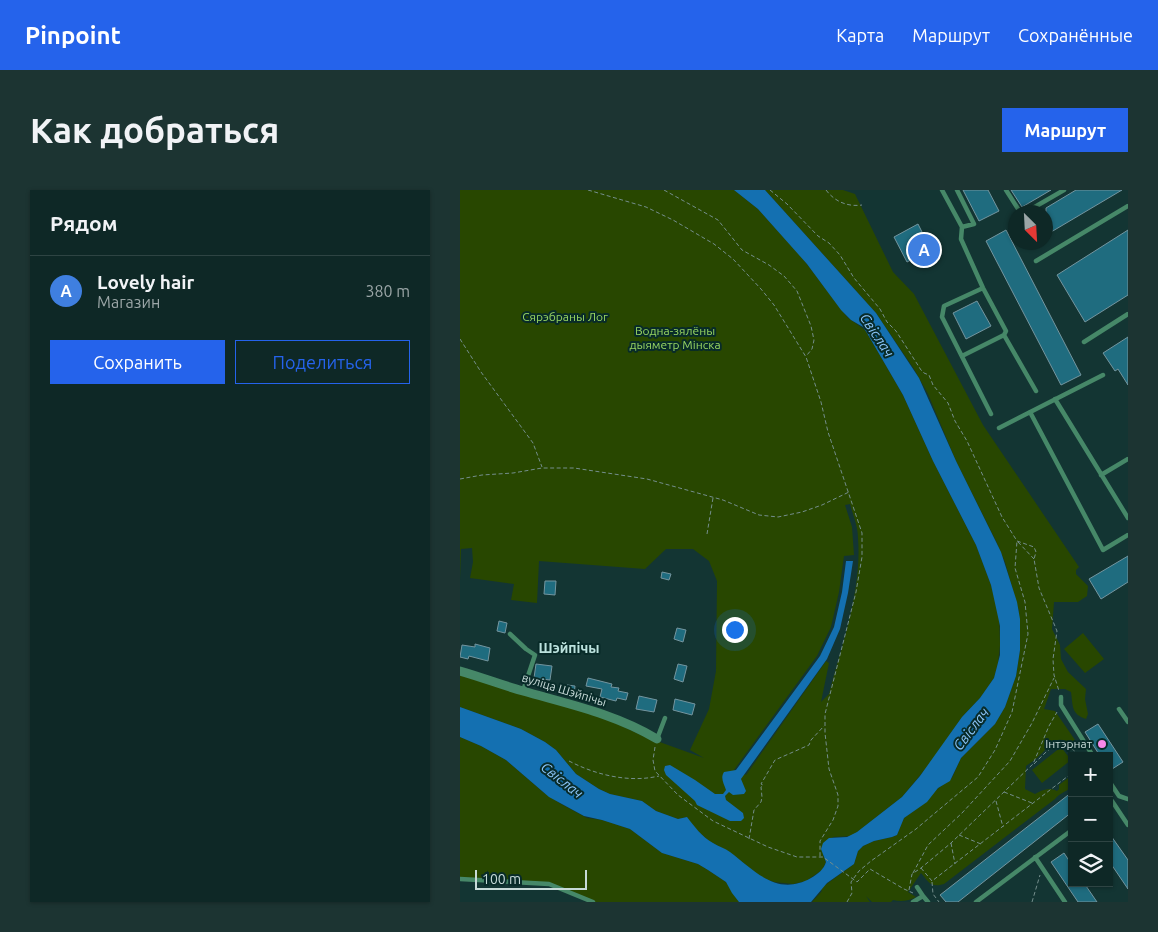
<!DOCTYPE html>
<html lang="ru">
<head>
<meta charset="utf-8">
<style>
	:root { --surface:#0e2826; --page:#1c3432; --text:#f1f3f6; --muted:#9ba6a7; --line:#2e4443; --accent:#2563eb }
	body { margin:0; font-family:Ubuntu,sans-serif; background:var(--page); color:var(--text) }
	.controls { position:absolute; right:15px; bottom:15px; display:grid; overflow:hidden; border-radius:0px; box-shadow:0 1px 4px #0004 }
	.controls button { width:45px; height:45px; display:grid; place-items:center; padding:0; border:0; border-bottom:1px solid var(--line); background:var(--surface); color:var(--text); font:25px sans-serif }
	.compass { position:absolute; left:548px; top:15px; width:45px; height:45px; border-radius:50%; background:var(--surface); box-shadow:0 1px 4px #0004; rotate:156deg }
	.scale { position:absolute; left:15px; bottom:12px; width:112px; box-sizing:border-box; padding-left:5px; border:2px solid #c7dad8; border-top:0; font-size:14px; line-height:18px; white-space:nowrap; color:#c7dad8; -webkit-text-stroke:4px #082b29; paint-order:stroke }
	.you { position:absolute; left:274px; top:439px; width:18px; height:18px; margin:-12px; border:4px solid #fff; border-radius:50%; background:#1a73e8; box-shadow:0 0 0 8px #1a73e833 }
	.badge { display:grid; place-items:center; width:32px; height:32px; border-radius:50%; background:var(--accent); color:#fff; font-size:16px; font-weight:700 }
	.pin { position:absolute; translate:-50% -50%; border:2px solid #fff; box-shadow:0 1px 5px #0006 }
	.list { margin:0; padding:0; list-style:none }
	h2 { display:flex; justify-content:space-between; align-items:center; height:65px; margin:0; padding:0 20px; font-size:21px }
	h2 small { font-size:16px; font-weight:400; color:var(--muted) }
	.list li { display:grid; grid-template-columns:32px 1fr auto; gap:15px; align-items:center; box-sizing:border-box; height:70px; padding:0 20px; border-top:1px solid var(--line) }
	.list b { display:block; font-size:19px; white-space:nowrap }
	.list p { margin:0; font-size:16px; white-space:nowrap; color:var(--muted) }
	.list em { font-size:16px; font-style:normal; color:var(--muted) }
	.actions { display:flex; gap:10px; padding:15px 20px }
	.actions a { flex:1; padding:11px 0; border:1px solid var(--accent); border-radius:0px; text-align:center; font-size:18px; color:var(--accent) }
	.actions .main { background:var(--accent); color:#fff }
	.icon { flex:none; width:28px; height:28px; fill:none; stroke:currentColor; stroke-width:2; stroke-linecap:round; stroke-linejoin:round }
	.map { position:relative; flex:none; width:668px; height:712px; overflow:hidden; border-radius:0px }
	header { display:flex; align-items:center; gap:30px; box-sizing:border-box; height:70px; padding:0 25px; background:var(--accent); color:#fff }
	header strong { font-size:24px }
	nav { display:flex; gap:28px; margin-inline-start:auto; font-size:18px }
	.intro { display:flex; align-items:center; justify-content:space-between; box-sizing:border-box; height:120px; padding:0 30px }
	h1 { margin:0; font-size:35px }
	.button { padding:12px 22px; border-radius:0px; background:var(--accent); color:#fff; font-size:18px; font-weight:700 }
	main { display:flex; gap:30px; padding:0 30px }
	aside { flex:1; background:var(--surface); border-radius:0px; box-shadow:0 1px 4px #0004 }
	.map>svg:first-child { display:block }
	.green { fill:#284700; fill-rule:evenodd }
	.water { fill:#1470b1 }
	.building { fill:#1f6c7f; stroke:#74959f }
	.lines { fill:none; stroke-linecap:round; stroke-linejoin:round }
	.path { stroke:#748e8c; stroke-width:1; stroke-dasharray:4 2.5; stroke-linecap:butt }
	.service { stroke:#468868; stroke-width:4.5 }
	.minor { stroke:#468868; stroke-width:9 }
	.poi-dot { fill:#f988e9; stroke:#082b29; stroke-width:2 }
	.labels { text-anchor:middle; stroke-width:4; stroke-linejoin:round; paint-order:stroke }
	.park-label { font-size:12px; fill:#98d562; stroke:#082b29 }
	.street-label { font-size:12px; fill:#c7dad8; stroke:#082b29 }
	.poi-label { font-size:12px; fill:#c7dad8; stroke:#082b29; text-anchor:end }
	.water-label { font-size:14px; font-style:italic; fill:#8cc6fb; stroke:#082b29 }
	.neighbourhood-label { font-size:14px; font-weight:bold; fill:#bce2de; stroke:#082b29 }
</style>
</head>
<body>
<header>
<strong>Pinpoint</strong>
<nav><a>Карта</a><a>Маршрут</a><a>Сохранённые</a></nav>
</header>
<div class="intro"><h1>Как добраться</h1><a class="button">Маршрут</a></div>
<main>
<aside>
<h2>Рядом<small></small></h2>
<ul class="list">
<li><span class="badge" style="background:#3f7fe0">A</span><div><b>Lovely hair</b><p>Магазин</p></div><em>380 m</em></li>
</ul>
<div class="actions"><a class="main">Сохранить</a><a>Поделиться</a></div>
</aside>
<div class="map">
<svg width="668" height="712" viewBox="0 0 668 712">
	<rect width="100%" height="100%" fill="#133533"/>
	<path class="green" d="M 0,0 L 274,0 L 298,19 L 340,65 L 387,127 L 405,140 L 443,205 L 473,271 L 516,355 L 531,395 L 539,425 L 540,455 L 538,473 L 534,488 L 520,508 L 502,527 L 471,572 L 442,607 L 392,646 L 373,647 L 363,665 L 366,672 L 362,680 L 346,691 L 333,694 L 314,692 L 301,687 L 271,663 L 249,651 L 231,635 L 227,627 L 218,629 L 196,621 L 182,611 L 150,604 L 139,599 L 116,584 L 96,560 L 85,552 L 61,539 L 0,517 L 0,484 L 147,529 L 183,546 L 244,568 L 230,560 L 249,519 L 256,481 L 257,391 L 249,371 L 233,359 L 206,359 L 185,379 L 79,371 L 77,413 L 51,410 L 54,394 L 10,388 L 13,372 L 12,358 L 1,359 L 0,390 ZM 390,314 C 393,325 398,337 398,348 C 402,401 382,454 369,504 L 361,512 L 369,473 L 366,471 L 286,585 L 274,580 L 357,466 L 371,437 L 379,402 L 384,366 L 394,365 L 392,337 L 385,315 Z
		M 305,0 L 383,0 L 395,4 L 433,82 L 454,104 L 523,235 L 619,377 L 616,380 L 616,384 L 628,396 L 627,406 L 618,412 L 594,412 L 592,439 L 600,455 L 601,469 L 608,482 L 626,499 L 625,509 L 628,524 L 626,529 C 611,524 613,516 611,502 L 605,499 L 591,499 L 584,519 L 595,521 L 615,550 L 615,554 C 593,544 593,553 579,566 C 575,570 570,573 566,576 L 565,599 L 575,604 C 583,600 588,597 597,601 L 599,599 L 599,595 L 612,585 L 612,597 C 605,602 600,603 595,609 L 484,694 C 470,698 469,692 461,683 L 448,702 L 456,707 C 449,711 441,712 433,710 L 431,712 L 412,712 L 406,706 L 410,712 L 352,712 L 362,701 L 361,700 L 364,696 L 394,674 L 398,661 L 403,656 L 414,651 L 432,647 L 437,645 L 444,628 L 462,615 L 476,600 L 492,588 L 501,568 L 535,534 L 545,517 L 556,486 L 560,460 L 559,421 L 545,372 L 537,353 L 496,271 L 468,204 L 454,179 L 416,123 Z
		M 623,443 L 644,469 L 625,483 L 604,459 Z
		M 0,547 L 21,556 L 46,570 L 83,602 L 101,614 L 127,628 L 142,630 L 170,639 L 202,663 L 238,674 L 248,680 L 266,692 L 279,712 L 133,712 L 89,694 L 0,689 Z
		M 601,557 L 611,570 L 582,593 L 572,580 Z"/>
	<path class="water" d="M 274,0 L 305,0 L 416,123 L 459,188 L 496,271 L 541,362 L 557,412 L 560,429 L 560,460 L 556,486 L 545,517 L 535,534 L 501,568 L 490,591 L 478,598 L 467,612 L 444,628 L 437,645 L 432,647 L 414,651 L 403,656 L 398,661 L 394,674 L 367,693 L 351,712 L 279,712 L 272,703 L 266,692 L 248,680 L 238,674 L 202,663 L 170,639 L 142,630 L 124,626 L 89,607 L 46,570 L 21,556 L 0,547 L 0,517 L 61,539 L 85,552 L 96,560 L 116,584 L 139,599 L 150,604 L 182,611 L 196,621 L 218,629 L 227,627 C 234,636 242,647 253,653 C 259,657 265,658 270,662 C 295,681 317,707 351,688 C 358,684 364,679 366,672 L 361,659 L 363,653 L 369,648 L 387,647 L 397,642 L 442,607 L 460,586 L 502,527 L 520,508 L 534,488 L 540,465 L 540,436 L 531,395 L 516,355 L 473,271 L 443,205 L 407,143 L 403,137 L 391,130 L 381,120 L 347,74 L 298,19 Z
		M 386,371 L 393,371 L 388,403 L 380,439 L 367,469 L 281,589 L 286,601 L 284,604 L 273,605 L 269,602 L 265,606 L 266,610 L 283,623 L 284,628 L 281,631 L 270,631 L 237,615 L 235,611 L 206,585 L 204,580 L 205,576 L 210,575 L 235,590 L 255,604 L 263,604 L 266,600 C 264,594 260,588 264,582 L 276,580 L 360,466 L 374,437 L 382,402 Z"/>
	<path class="building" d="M 503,0 L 528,0 L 539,21 L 519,31 Z
		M 551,0 L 591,0 L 562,17 Z
		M 616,0 L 662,0 L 586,45 L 586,18 Z
		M 458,34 L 471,60 L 447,72 L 434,47 Z
		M 546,40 L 621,185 L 601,195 L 526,51 Z
		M 668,40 L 668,105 L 625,132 L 597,85 Z
		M 517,111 L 531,136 L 506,149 L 493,123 Z
		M 668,147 L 668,195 L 658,179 L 655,181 L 643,163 Z
		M 668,366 L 668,392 L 641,409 L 629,389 Z
		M 202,382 L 211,384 L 209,390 L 201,388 Z
		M 85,391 L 96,391 L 95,405 L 84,404 Z
		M 39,431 L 47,433 L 45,443 L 37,441 Z
		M 217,438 L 226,440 L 223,452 L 214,449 Z
		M 15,454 L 30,458 L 28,471 L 9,466 L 8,469 L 0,467 L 2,455 L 15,457 Z
		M 76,474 L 92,476 L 90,490 L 74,488 Z
		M 218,474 L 227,476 L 223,492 L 214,489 Z
		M 128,488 L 152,494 L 151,497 L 159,498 L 158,501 L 168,503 L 166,510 L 157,508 L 156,511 L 140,507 L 142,499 L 126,496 Z
		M 107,495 L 115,496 L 114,505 L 106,504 Z
		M 179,506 L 197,510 L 194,522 L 176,519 Z
		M 215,509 L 235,514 L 232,525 L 213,520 Z
		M 638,534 L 663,572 L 649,581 L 649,566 L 640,566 L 625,542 Z
		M 612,602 L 612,622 L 498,712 L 486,712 L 480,705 Z
		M 649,643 L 668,670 L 668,699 L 649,671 Z
		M 604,663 L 612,675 L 612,693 L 624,693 L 637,712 L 618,712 L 591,672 Z"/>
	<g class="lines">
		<path class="path" d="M 128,0 L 186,17 L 213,30 L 254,54 L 273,69 L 301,99 L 314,115 L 346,167 L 361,212 L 368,242 L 402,343 L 402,367 L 396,402 L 365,524 L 365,543 L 369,579 L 378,605 L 378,616 L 373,630 L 360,651 L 360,667
			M 204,0 L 258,30 L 282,60 L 309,75 L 324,86 L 337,101 L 351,136 L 354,150 L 352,159 L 347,165
			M 310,0 L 327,14 L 358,46 L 369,53 L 380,65 L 394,88 L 420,119 L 427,132 L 436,141 L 461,180 L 464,183 L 469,185 L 473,195 L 488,213 L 495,231 L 507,251 L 542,327 L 557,351 L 574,357 L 576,362 L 574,369 L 579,398 L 597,441 L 593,469 L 594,485 L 599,501
			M 366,0 C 375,12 388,17 402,15
			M 0,149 L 21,182 L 73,253 L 82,277
			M 0,289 L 22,285 L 53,283 L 82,278 L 114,278 L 187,289 L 263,310 L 299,325 L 318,327 L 342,322 L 362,315 L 389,302
			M 247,344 L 253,308
			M 558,352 L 574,369
			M 195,557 L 193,570 L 195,581 L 218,605 L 253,631 L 308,657 L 337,667 L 363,667 L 397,692 L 410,679 L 444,699 L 453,703
			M 109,571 C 136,585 169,593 199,586
			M 574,574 C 589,559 601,543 619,566
			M 544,602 L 572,613
			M 536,611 L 543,637
			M 499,645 L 521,654
			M 289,649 L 294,620 L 301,612 L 302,607 L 301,597 L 303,595 L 301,594 L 315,570 L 349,555 L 351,550 L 364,536
			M 491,653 L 495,674
			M 461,678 L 472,691 L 612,583
			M 453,683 L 468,655 L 502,623 L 550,571 L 572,533 L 594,488
			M 472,692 L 473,704 L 479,712
			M 449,700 L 452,684 L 461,678 L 491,653 L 573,574 L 589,536 L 597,522
			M 387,712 L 392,703 L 391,692 L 399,681 L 411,671 L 456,639 L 518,587 L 535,560 L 552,522 L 568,444 L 565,412 L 555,378 L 557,351
			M 572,712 L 580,685"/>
		<path class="service" d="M 482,0 L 502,37 L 501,49 L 523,98 L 546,141 L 544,145 L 576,201
			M 497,0 L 514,34 L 502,37
			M 546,0 L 560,22
			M 566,22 L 604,0
			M 576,71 L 668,16
			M 523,98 L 484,116 L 482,127 L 531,224
			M 624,152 L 668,124
			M 502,166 L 544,145
			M 595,209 L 668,328
			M 570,222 L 643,360 L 668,345
			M 539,238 L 643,185
			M 641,285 L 668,269
			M 50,444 L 66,459 L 75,465 L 63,501
			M 601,507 L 601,515 L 633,566
			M 659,519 L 668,532
			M 197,549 L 205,528
			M 649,591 L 659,606 L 668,609
			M 652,611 L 668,635
			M 575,667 L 605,712
			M 0,689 L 89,694 L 133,712
			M 457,697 L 463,706
			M 453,712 L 463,706 L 468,712
			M 516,712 L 612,640"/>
		<path class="minor" d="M 0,481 C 21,487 42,495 63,501 C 108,514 156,524 197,549"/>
	</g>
	<circle class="poi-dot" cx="642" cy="554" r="5"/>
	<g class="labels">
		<g class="park-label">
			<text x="105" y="131">Сярэбраны Лог</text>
			<text x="215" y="145">Водна-зялёны<tspan x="215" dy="14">дыяметр Мінска</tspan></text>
		</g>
		<g class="street-label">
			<text transform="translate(104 500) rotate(17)" y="4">вуліца Шэйпічы</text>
		</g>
		<g class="poi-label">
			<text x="632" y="558">Інтэрнат</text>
		</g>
		<g class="water-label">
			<text transform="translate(417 145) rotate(56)" y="5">Свіслач</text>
			<text transform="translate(511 539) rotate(-53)" y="5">Свіслач</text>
			<text transform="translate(102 590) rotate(38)" y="5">Свіслач</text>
		</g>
		<g class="neighbourhood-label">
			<text x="109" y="463">Шэйпічы</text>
		</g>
	</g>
</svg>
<div class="controls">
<button>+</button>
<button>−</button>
<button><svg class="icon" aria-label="layers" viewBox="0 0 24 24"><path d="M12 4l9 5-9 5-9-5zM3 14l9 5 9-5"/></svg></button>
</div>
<svg class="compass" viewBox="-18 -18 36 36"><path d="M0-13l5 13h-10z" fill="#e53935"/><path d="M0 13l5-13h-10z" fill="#9ba6a7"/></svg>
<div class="scale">100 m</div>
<div class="you"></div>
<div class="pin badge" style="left:464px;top:60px;background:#3f7fe0">A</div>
</div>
</main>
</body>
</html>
